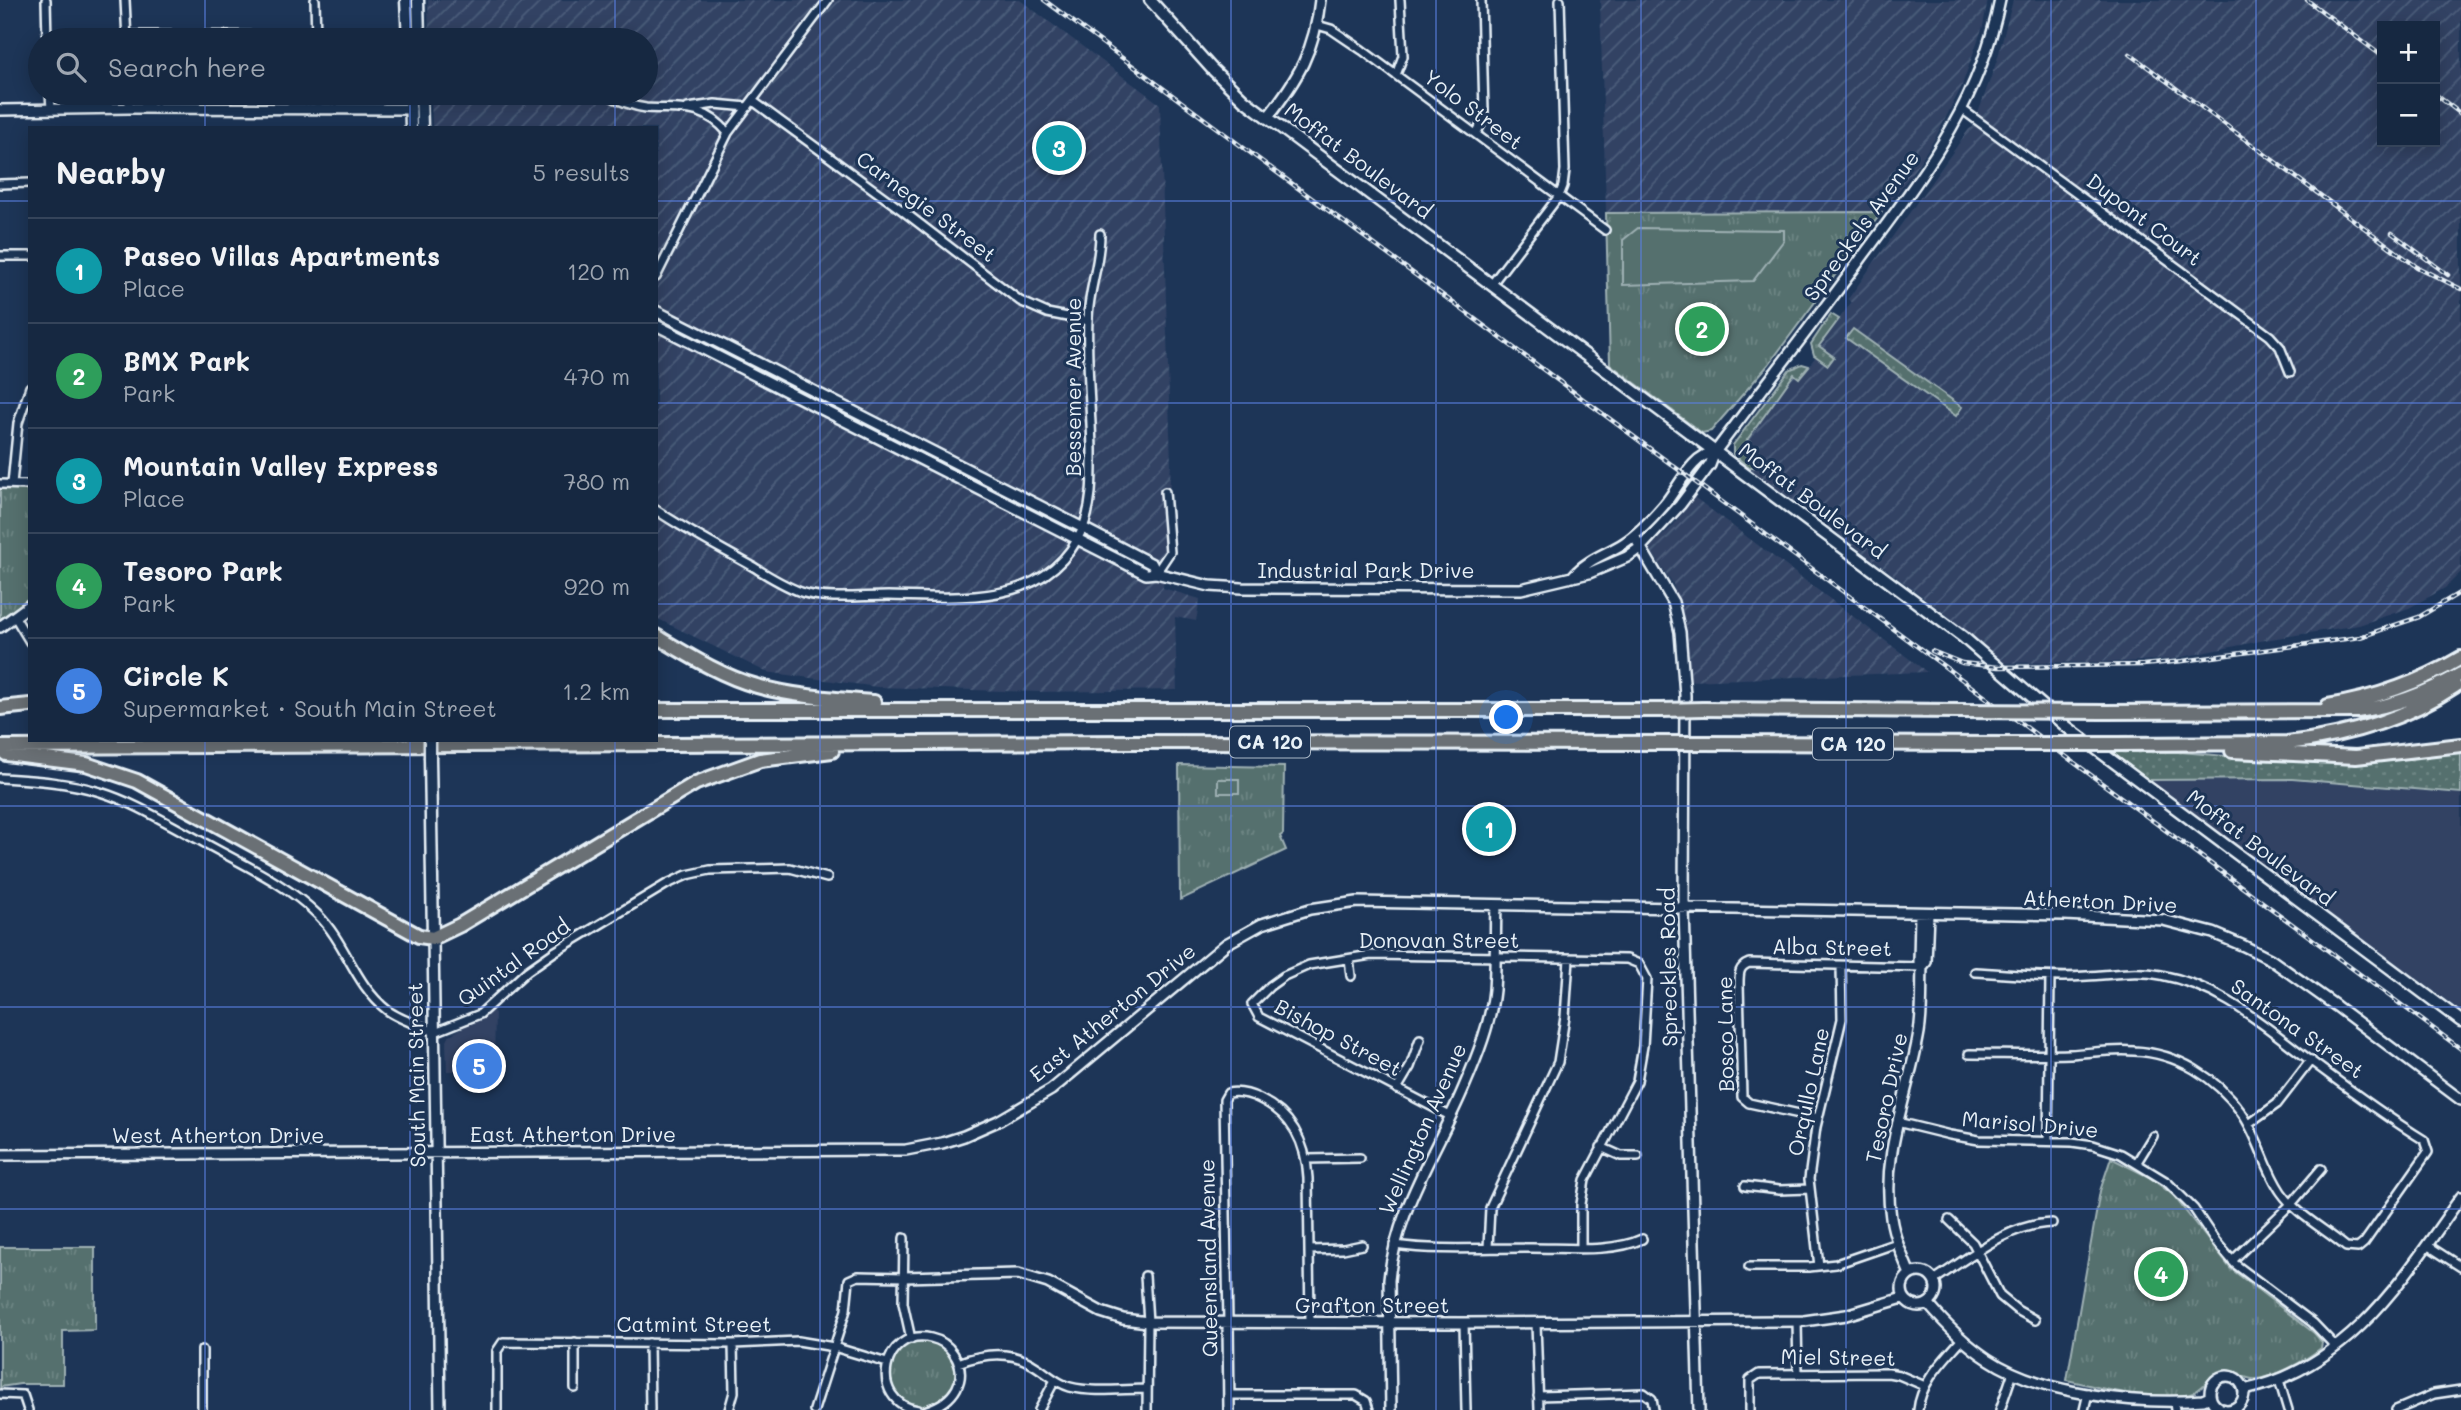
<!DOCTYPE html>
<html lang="en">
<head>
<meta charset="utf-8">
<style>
	:root { --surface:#162841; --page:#1f3048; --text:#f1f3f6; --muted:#9ea6b1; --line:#35445a; --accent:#d6ab8b }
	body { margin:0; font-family:Mali,sans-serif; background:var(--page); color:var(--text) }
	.controls { position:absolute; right:21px; top:21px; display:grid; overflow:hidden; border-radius:0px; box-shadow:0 4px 18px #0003 }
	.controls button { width:63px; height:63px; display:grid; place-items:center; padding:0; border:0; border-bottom:2px solid var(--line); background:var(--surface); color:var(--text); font:35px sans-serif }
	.you { position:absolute; left:1507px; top:718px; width:24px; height:24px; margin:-18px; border:5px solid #fff; border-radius:50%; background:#1a73e8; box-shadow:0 0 0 10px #1a73e833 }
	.badge { display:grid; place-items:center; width:46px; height:46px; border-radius:50%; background:var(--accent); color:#fff; font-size:23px; font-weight:700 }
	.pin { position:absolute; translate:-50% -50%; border:4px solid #fff; box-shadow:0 2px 7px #0006 }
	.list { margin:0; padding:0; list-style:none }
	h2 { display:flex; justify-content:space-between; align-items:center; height:91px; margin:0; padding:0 28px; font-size:30px }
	h2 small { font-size:23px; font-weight:400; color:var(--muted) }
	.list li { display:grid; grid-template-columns:46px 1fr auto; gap:21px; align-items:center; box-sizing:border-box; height:105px; padding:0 28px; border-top:2px solid var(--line) }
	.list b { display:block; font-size:26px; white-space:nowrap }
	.list p { margin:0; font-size:23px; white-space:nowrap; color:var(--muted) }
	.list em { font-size:23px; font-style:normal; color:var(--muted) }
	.icon { flex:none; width:38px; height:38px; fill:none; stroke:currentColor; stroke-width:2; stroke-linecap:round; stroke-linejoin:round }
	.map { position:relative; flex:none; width:2461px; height:1410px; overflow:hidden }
	.search { position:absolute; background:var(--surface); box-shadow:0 4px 18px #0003; left:28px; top:28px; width:630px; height:77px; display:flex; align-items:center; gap:18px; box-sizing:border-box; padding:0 24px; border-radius:38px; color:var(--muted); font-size:26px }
	.panel { position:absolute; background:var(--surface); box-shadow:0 4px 18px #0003; left:28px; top:126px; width:630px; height:616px; border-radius:0px }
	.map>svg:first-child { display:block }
	.built { fill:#304264 }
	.industrial { fill:url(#industrial-furrows); fill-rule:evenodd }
	.grass { fill:url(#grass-dots); stroke:#9eb0b3; stroke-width:2 }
	.park { fill:url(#park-tufts); stroke:#9eb0b3; stroke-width:2 }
	.pitch { fill:#55706e; stroke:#9eb0b3; stroke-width:2 }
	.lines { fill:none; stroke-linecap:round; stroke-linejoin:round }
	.minor-casing { stroke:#e8f1f8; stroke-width:12 }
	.tertiary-casing { stroke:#e8f1f8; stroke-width:14 }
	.secondary-casing { stroke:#e8f1f8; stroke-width:15 }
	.motorway-casing { stroke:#e8f1f8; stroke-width:18 }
	.minor { stroke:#1d3557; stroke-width:7 }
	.tertiary { stroke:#1d3557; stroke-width:9 }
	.secondary { stroke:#1d3557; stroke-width:10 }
	.motorway { stroke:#6a7074; stroke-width:12 }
	.rail-casing { stroke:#e8f1f8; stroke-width:4.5 }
	.rail { stroke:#1d3557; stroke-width:2; stroke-dasharray:5; stroke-linecap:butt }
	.secondary-bridge-casing { stroke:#e8f1f8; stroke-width:15; stroke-linecap:butt }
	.motorway-bridge-casing { stroke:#e8f1f8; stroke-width:18; stroke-linecap:butt }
	.secondary-bridge { stroke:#1d3557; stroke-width:10 }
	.motorway-bridge { stroke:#6a7074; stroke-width:12 }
	.grid { fill:none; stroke:#5a7fe2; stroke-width:2; stroke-opacity:0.55 }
	.labels { text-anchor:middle; stroke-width:6; stroke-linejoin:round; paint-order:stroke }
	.shield { fill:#1d3557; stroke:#abb9c8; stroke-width:2 }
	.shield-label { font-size:19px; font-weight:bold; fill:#e8f1f8 }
	.street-label { font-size:21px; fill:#e8f1f8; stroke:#1d3557 }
</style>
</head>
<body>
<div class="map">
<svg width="2461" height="1410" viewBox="0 0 2461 1410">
	<defs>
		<pattern id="industrial-furrows" width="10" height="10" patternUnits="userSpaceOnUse" patternTransform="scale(1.75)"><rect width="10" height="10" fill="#304264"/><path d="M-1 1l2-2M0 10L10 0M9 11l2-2" fill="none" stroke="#4e5e7b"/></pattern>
		<pattern id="grass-dots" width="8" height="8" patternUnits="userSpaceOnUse" patternTransform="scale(1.75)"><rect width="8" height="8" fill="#55706e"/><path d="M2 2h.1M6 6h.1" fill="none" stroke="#6d8583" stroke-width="1.8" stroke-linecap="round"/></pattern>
		<pattern id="park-tufts" width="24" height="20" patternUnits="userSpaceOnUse" patternTransform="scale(1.75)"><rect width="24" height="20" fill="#55706e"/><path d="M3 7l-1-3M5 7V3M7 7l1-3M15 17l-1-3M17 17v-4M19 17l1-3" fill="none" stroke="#6d8583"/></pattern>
	</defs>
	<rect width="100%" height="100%" fill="#1d3557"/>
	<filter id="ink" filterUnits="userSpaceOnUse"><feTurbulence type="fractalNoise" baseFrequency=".0143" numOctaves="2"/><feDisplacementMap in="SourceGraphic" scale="14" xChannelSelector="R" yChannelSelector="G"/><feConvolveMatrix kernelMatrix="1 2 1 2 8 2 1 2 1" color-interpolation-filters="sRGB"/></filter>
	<g filter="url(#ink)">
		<path class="built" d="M 2292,779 L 2461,793 L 2461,1011 L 2148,780 Z
			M 492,1010 L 495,1013 L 494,1071 L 447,1071 L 446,1043 L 450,1035 Z"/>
		<path class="industrial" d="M 428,0 L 1020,0 L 1160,104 L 1171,464 L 1163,588 L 1200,599 L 1196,621 L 1175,617 L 1177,690 L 1038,692 L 877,687 L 766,672 L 656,618 L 656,128 L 432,128 L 431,93 L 646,93 L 646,40 L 429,40 Z
			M 1600,0 L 1988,0 L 1983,26 L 1961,88 L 1936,137 L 1911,175 L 1882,212 L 1606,213 Z
			M 2013,0 L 2461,0 L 2461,572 L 2445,588 L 2409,608 L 2359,625 L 2265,640 L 2173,659 L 2126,662 L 2003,663 L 1941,610 L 1748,467 L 1754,467 L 1747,440 L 1794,374 L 1800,378 L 1816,356 L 1828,365 L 1833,357 L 1818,346 L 1851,303 L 1848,299 L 1969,129 L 1973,127 L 1997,60 ZM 2382,26 L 2435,26 L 2435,142 L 2382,142 Z
			M 1694,497 L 1927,672 L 1689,681 L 1688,641 L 1673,584 L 1649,548 L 1672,527 Z"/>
		<path class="grass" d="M 1831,314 L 1839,319 L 1819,346 L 1834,357 L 1828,365 L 1814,355 L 1811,344 Z
			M 1853,329 L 1962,407 L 1956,416 L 1846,338 Z
			M 1802,364 L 1809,366 L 1799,378 L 1794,374 L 1747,440 L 1751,443 L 1754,467 L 1748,467 L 1733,454 L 1733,445 L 1789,370 Z
			M 2461,750 L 2461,793 L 2292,779 L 2148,780 L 2110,751 L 2181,752 L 2282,761 L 2332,762 L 2382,760 Z"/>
		<path class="park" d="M 1882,212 L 1769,364 L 1711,431 L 1702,433 L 1610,364 L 1606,213 Z
			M 0,489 L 30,489 L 30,597 L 0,619 Z
			M 1179,765 L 1284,767 L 1283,834 L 1280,836 L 1286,850 L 1180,900 Z
			M 2111,1158 L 2149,1177 L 2173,1195 L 2230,1268 L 2314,1333 L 2322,1342 L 2321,1348 C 2306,1360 2270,1381 2252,1379 C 2243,1378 2235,1371 2226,1371 C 2210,1372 2205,1390 2190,1394 C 2151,1404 2105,1388 2067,1380 L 2100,1191 Z
			M 0,1247 L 95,1247 L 95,1330 L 63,1331 L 63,1384 L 20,1384 L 0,1387 Z
			M890 1373a33 33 0 1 1 66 0a33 33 0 1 1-66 0Z"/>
		<path class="pitch" d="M 1638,228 L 1784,230 L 1784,240 L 1753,281 L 1623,285 L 1623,240 Z
			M 1218,779 L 1239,779 L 1239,793 L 1218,793 Z"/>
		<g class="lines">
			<defs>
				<path id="minor" d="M 46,0 L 47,40
					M 125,0 L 127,40
					M 315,0 L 316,38
					M 1317,25 L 1331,29 L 1362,50 L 1605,230
					M 126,35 L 316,36
					M 1396,75 L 1403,56 L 1400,0
					M 50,93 L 51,109
					M 129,93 L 129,108
					M 318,93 L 318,109
					M 604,93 C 617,100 630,106 646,108 C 679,110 703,103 728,133
					M 753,101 L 903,211 L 1020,301 L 1047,313 L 1088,321
					M 688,108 L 715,104 L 748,107
					M 1963,110 L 2270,336 L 2280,347 L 2290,372
					M 1476,134 L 1483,121 L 1484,111 L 1481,0
					M 0,184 L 30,183
					M 0,256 L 30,256
					M 656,277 L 728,133 L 828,0
					M 1491,285 L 1559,196 L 1563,186 L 1565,170 L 1560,0
					M 0,484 L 30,485
					M 12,484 L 18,423 L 30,387
					M 656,510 C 687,531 720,548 752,566 C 769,576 785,587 804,593 C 829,600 861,596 888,596 C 960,597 1048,609 1083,528 C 1093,502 1092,477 1092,450 C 1091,406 1086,361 1088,318 C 1089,289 1100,263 1100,234
					M 1156,573 L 1170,552 L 1165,492
					M 15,617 L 30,642
					M 0,778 C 33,780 68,782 100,792 C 136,803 168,824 201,841 C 240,863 286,883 318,915 C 346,943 355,985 387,1010 C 400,1020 419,1025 435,1032 L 480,1014 L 527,971 L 554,952 L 667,884 L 687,875 L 710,870 L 790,868 L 827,878
					M 1349,959 L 1351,976
					M 1969,1054 C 2003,1054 2037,1055 2070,1054 C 2091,1053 2113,1049 2134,1051 C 2177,1053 2216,1077 2241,1112 C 2259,1137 2264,1167 2281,1192 C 2297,1215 2325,1229 2346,1247 L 2358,1248 L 2364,1243 L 2428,1152 L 2424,1140 C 2385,1116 2347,1088 2311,1061 C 2263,1025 2221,986 2161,975 C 2136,970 2112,975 2087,976 C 2050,979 2012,974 1975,972
					M 1397,1089 L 1410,1067 L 1420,1039
					M 1450,1116 L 1259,1017 L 1252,1004 L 1270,986 L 1284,976 L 1309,965 L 1371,955 L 1627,959 L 1639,964 L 1647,979 L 1643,1046 L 1637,1081 L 1585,1180 L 1581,1204 L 1581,1247
					M 1818,1118 L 1749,1103 L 1742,1097 L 1739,984 C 1739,973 1739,967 1749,963 L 1922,967
					M 1897,1122 L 1950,1135 L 1979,1140 L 2072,1142 L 2093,1145 L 2121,1154 L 2167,1182 L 2194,1209 L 2216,1242 L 2235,1264 L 2313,1323 L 2336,1347
					M 2249,1124 L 2277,1104 L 2311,1060
					M 2048,1141 L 2050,977
					M 1601,1147 L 1621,1156 L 1638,1156
					M 1307,1159 L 1360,1158
					M 2137,1162 L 2153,1136
					M 1745,1186 L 1779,1190 L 1810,1189
					M 1949,1220 L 1973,1243 L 2000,1296 L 2017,1310 L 2035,1320
					M 904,1238 L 903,1303 L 911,1339
					M 1394,1245 C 1437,1251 1481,1248 1524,1248 C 1559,1247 1611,1254 1642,1239
					M 2427,1245 L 2461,1267
					M 1488,1248 L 1490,1208 L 1558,1062 L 1565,1017 L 1569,959
					M 1309,1250 L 1343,1249 L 1362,1245
					M 2232,1261 L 2292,1203 L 2321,1169
					M 1819,1266 L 1809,1179 L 1816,1127 L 1842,1019 L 1841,966
					M 1749,1267 L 1809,1267 L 1836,1264 L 1897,1243
					M 1145,1276 L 1148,1322 L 1147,1410
					M 1934,1280 C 1970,1257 2008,1224 2052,1223
					M 1797,1321 L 1798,1374
					M 1228,1323 L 1224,1100 L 1228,1093 C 1239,1091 1250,1094 1260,1099 C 1293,1115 1306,1143 1308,1178 L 1310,1322
					M 1464,1323 L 1466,1410
					M 1536,1323 L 1539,1410
					M 575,1342 L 575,1388
					M 649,1343 L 650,1410
					M 202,1350 L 202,1410
					M 958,1363 C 982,1354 1009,1350 1032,1364 C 1045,1371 1055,1383 1070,1387 C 1093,1393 1123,1389 1147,1389
					M 2279,1380 L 2288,1410
					M 0,1394 L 23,1395 L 28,1410
					M 1230,1395 L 1356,1395 L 1366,1401 L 1369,1410
					M 1538,1396 L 1644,1393 L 1652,1399 L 1654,1410
					M 2174,1402 L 2175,1410
					M 497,1410 L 497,1351 L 503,1342 L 733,1344 L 798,1341 L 834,1347 L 887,1363
					M 729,1410 L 734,1392 L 733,1344
					M 814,1410 L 846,1310 L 849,1280 L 858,1276 L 904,1277
					M 918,1410 C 867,1402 882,1327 931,1338 C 940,1340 948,1345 953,1353 C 971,1379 953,1402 927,1410
					M 1039,1410 L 1055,1380
					M 1750,1410 L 1750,1380 L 1759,1374 L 1888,1373 L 1899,1375 L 1925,1386
					M 1918,1410 C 1921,1381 1944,1360 1962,1339
					M 2000,1410 L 2013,1372
					M 2084,1410 L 2088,1393
					M 2237,1410 L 2237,1406
					M 2396,1410 L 2434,1394 L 2461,1390"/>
				<path id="tertiary" d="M 0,110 L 129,108 L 411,109
					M 1267,118 C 1298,79 1315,50 1320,0
					M 656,311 L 1083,528 L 1152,564 L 1156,573
					M 656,325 L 1146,574 L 1156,573 L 1210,586 L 1242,588 L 1521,589 L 1589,573 L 1627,557 L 1641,547 L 1680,505 L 1710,465 L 1715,452 C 1763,388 1812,325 1860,260 C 1922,176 1979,106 2000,0
					M 1634,536 L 1673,602 L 1680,632 L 1685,695 L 1684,909 L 1699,1410
					M 1574,575 C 1588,559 1607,554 1624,543 C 1639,533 1652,519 1664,505 C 1678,489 1692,454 1715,452
					M 0,627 L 30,605
					M 433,938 L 440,1410
					M 1922,967 L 1926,962 L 1928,913
					M 0,1155 L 906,1150 L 942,1143 L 964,1136 L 998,1121 L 1051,1090 L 1226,944 L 1262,924 L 1310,909 L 1357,902 L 2064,915 L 2163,920 L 2213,933 L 2244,946 L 2270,959 L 2336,1006 L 2461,1100
					M1902 1289a17 17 0 1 1 34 0a17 17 0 1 1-34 0Z
					M 1910,1274 C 1902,1255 1894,1237 1891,1218 C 1881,1155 1907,1098 1918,1038 C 1923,1015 1921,990 1922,967 L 1919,962 L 1920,913
					M 904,1277 L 1018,1274 L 1048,1283 L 1101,1312 L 1123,1319 L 1148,1322 L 1464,1323 L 1804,1321 L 1846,1315 L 1903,1298
					M 1928,1304 C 1946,1325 1965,1344 1988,1359 C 2042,1395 2139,1405 2203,1400 L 2210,1397
					M 1228,1323 L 1229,1410
					M2210 1393a17 17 0 1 1 34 0a17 17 0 1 1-34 0Z
					M 2244,1390 C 2350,1367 2402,1280 2461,1197
					M 1391,1410 L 1389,1280 C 1396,1209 1437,1151 1464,1087 C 1477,1057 1491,1022 1494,990 C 1496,962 1495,933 1496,905"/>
				<path id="secondary" d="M 406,0 L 408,40
					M 418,0 L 419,40
					M 1150,0 L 1211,68 L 1244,100 L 1963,637 L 2067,727 L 2461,1021
					M 410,93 L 411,128
					M 421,93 L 422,128
					M 430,758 L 433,938"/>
				<path id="motorway" d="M 656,636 C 688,655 721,676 757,686 C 796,697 835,699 874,702
					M 2328,706 C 2376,698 2419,683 2461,658
					M 0,708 L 30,705
					M 1703,709 L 1958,711
					M 656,710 L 1662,710
					M 2103,712 L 2357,711 C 2395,706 2428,693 2461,674
					M 1699,743 L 2007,744
					M 2117,744 L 2287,743 C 2348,736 2404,720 2455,686
					M 0,747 L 1137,742 L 1667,743
					M 2232,751 L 2356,757 L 2461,745
					M 6,754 L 86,764 L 137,781 L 419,936 L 433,938 L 460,925 L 696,783 L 760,760 L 832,751"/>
			</defs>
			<use href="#minor" class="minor-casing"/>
			<use href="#tertiary" class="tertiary-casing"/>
			<use href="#secondary" class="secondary-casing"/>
			<use href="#motorway" class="motorway-casing"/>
			<use href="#minor" class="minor"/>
			<use href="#tertiary" class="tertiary"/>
			<use href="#secondary" class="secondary"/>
			<use href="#motorway" class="motorway"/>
			<defs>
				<path id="rail" d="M 1044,0 L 2461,1049
					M 2307,0 L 2382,56
					M 2130,54 L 2417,267 L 2461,289
					M 2435,94 L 2461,114
					M 2392,233 L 2448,275
					M 1932,651 L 1962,663 L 1998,667 L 2143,665 L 2183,661 L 2360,637 L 2419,617 L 2461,592"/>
			</defs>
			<use href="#rail" class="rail-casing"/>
			<use href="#rail" class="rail"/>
			<defs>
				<path id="secondary-bridge" d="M 430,740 L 430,758"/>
				<path id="motorway-bridge" d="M 1662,710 L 1703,709
					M 1958,711 L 2103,712
					M 1667,743 L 1699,743
					M 2007,744 L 2117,744"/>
			</defs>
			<use href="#secondary-bridge" class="secondary-bridge-casing"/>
			<use href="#motorway-bridge" class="motorway-bridge-casing"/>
			<use href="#secondary-bridge" class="secondary-bridge"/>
			<use href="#motorway-bridge" class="motorway-bridge"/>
		</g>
	</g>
	<path class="grid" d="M 205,0 L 205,40M 410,0 L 410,40M 615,0 L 615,40M 820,0 L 820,1410M 1025,0 L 1025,1410M 1231,0 L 1231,1410M 1436,0 L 1436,1410M 1641,0 L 1641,1410M 1846,0 L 1846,1410M 2051,0 L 2051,1410M 2256,0 L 2256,1410M 205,93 L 205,128M 410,93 L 410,128M 615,93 L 615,128M 0,201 L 30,201M 656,201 L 2461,201M 0,403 L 30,403M 656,403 L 2461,403M 0,604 L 30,604M 656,604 L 2461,604M 205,740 L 205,1410M 410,740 L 410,1410M 615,740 L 615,1410M 0,806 L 2461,806M 0,1007 L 2461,1007M 0,1209 L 2461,1209"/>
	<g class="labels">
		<g class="shield">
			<rect x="1230" y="726.5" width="80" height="31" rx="5"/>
			<rect x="1813" y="728.5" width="80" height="31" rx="5"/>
		</g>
		<g class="shield-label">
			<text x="1270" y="749">CA 120</text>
			<text x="1853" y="751">CA 120</text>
		</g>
		<g class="street-label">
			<text transform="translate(1473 110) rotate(37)" y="7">Yolo Street</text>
			<text transform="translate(1358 161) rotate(37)" y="7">Moffat Boulevard</text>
			<text transform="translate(926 207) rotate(37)" y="7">Carnegie Street</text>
			<text transform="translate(2144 220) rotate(37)" y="7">Dupont Court</text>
			<text transform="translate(1862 226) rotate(-54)" y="7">Spreckels Avenue</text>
			<text transform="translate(1074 387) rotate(-90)" y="7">Bessemer Avenue</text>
			<text transform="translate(1812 501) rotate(37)" y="7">Moffat Boulevard</text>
			<text x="1366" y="578">Industrial Park Drive</text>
			<text transform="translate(2260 848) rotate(37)" y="7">Moffat Boulevard</text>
			<text transform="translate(2100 902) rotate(3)" y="7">Atherton Drive</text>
			<text x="1439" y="948">Donovan Street</text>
			<text transform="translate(1832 948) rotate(1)" y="7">Alba Street</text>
			<text transform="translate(514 963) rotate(-36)" y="7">Quintal Road</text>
			<text transform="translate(1669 967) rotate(-91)" y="7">Spreckles Road</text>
			<text transform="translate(1113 1013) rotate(-39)" y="7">East Atherton Drive</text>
			<text transform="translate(2297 1029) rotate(35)" y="7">Santona Street</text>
			<text transform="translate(1726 1034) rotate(-91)" y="7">Bosco Lane</text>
			<text transform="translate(1338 1038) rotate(28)" y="7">Bishop Street</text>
			<text transform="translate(417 1075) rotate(-91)" y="7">South Main Street</text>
			<text transform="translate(1809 1092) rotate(-78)" y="7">Orqullo Lane</text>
			<text transform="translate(1887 1098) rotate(-78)" y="7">Tesoro Drive</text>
			<text transform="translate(2030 1125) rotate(5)" y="7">Marisol Drive</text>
			<text transform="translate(1423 1129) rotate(-66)" y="7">Wellington Avenue</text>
			<text x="573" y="1142">East Atherton Drive</text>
			<text x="218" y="1143">West Atherton Drive</text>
			<text transform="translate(1209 1258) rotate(-91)" y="7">Queensland Avenue</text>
			<text x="1372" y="1313">Grafton Street</text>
			<text x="694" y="1332">Catmint Street</text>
			<text transform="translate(1838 1358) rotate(1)" y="7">Miel Street</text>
		</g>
	</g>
</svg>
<div class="controls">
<button>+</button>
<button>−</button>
</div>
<div class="you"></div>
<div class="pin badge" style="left:1489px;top:829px;background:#0f9aa8">1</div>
<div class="pin badge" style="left:1702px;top:329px;background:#2e9e5b">2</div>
<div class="pin badge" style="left:1059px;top:148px;background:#0f9aa8">3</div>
<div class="pin badge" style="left:2161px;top:1274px;background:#2e9e5b">4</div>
<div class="pin badge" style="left:479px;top:1066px;background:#3f7fe0">5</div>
<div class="search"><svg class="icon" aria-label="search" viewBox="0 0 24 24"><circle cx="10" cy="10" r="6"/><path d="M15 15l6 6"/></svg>Search here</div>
<section class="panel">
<h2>Nearby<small>5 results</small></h2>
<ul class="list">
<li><span class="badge" style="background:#0f9aa8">1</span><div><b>Paseo Villas Apartments</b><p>Place</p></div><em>120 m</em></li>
<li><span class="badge" style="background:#2e9e5b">2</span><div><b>BMX Park</b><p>Park</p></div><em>470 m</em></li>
<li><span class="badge" style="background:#0f9aa8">3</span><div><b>Mountain Valley Express</b><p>Place</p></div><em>780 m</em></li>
<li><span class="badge" style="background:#2e9e5b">4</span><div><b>Tesoro Park</b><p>Park</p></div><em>920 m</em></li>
<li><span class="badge" style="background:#3f7fe0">5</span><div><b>Circle K</b><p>Supermarket · South Main Street</p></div><em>1.2 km</em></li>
</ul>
</section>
</div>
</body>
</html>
